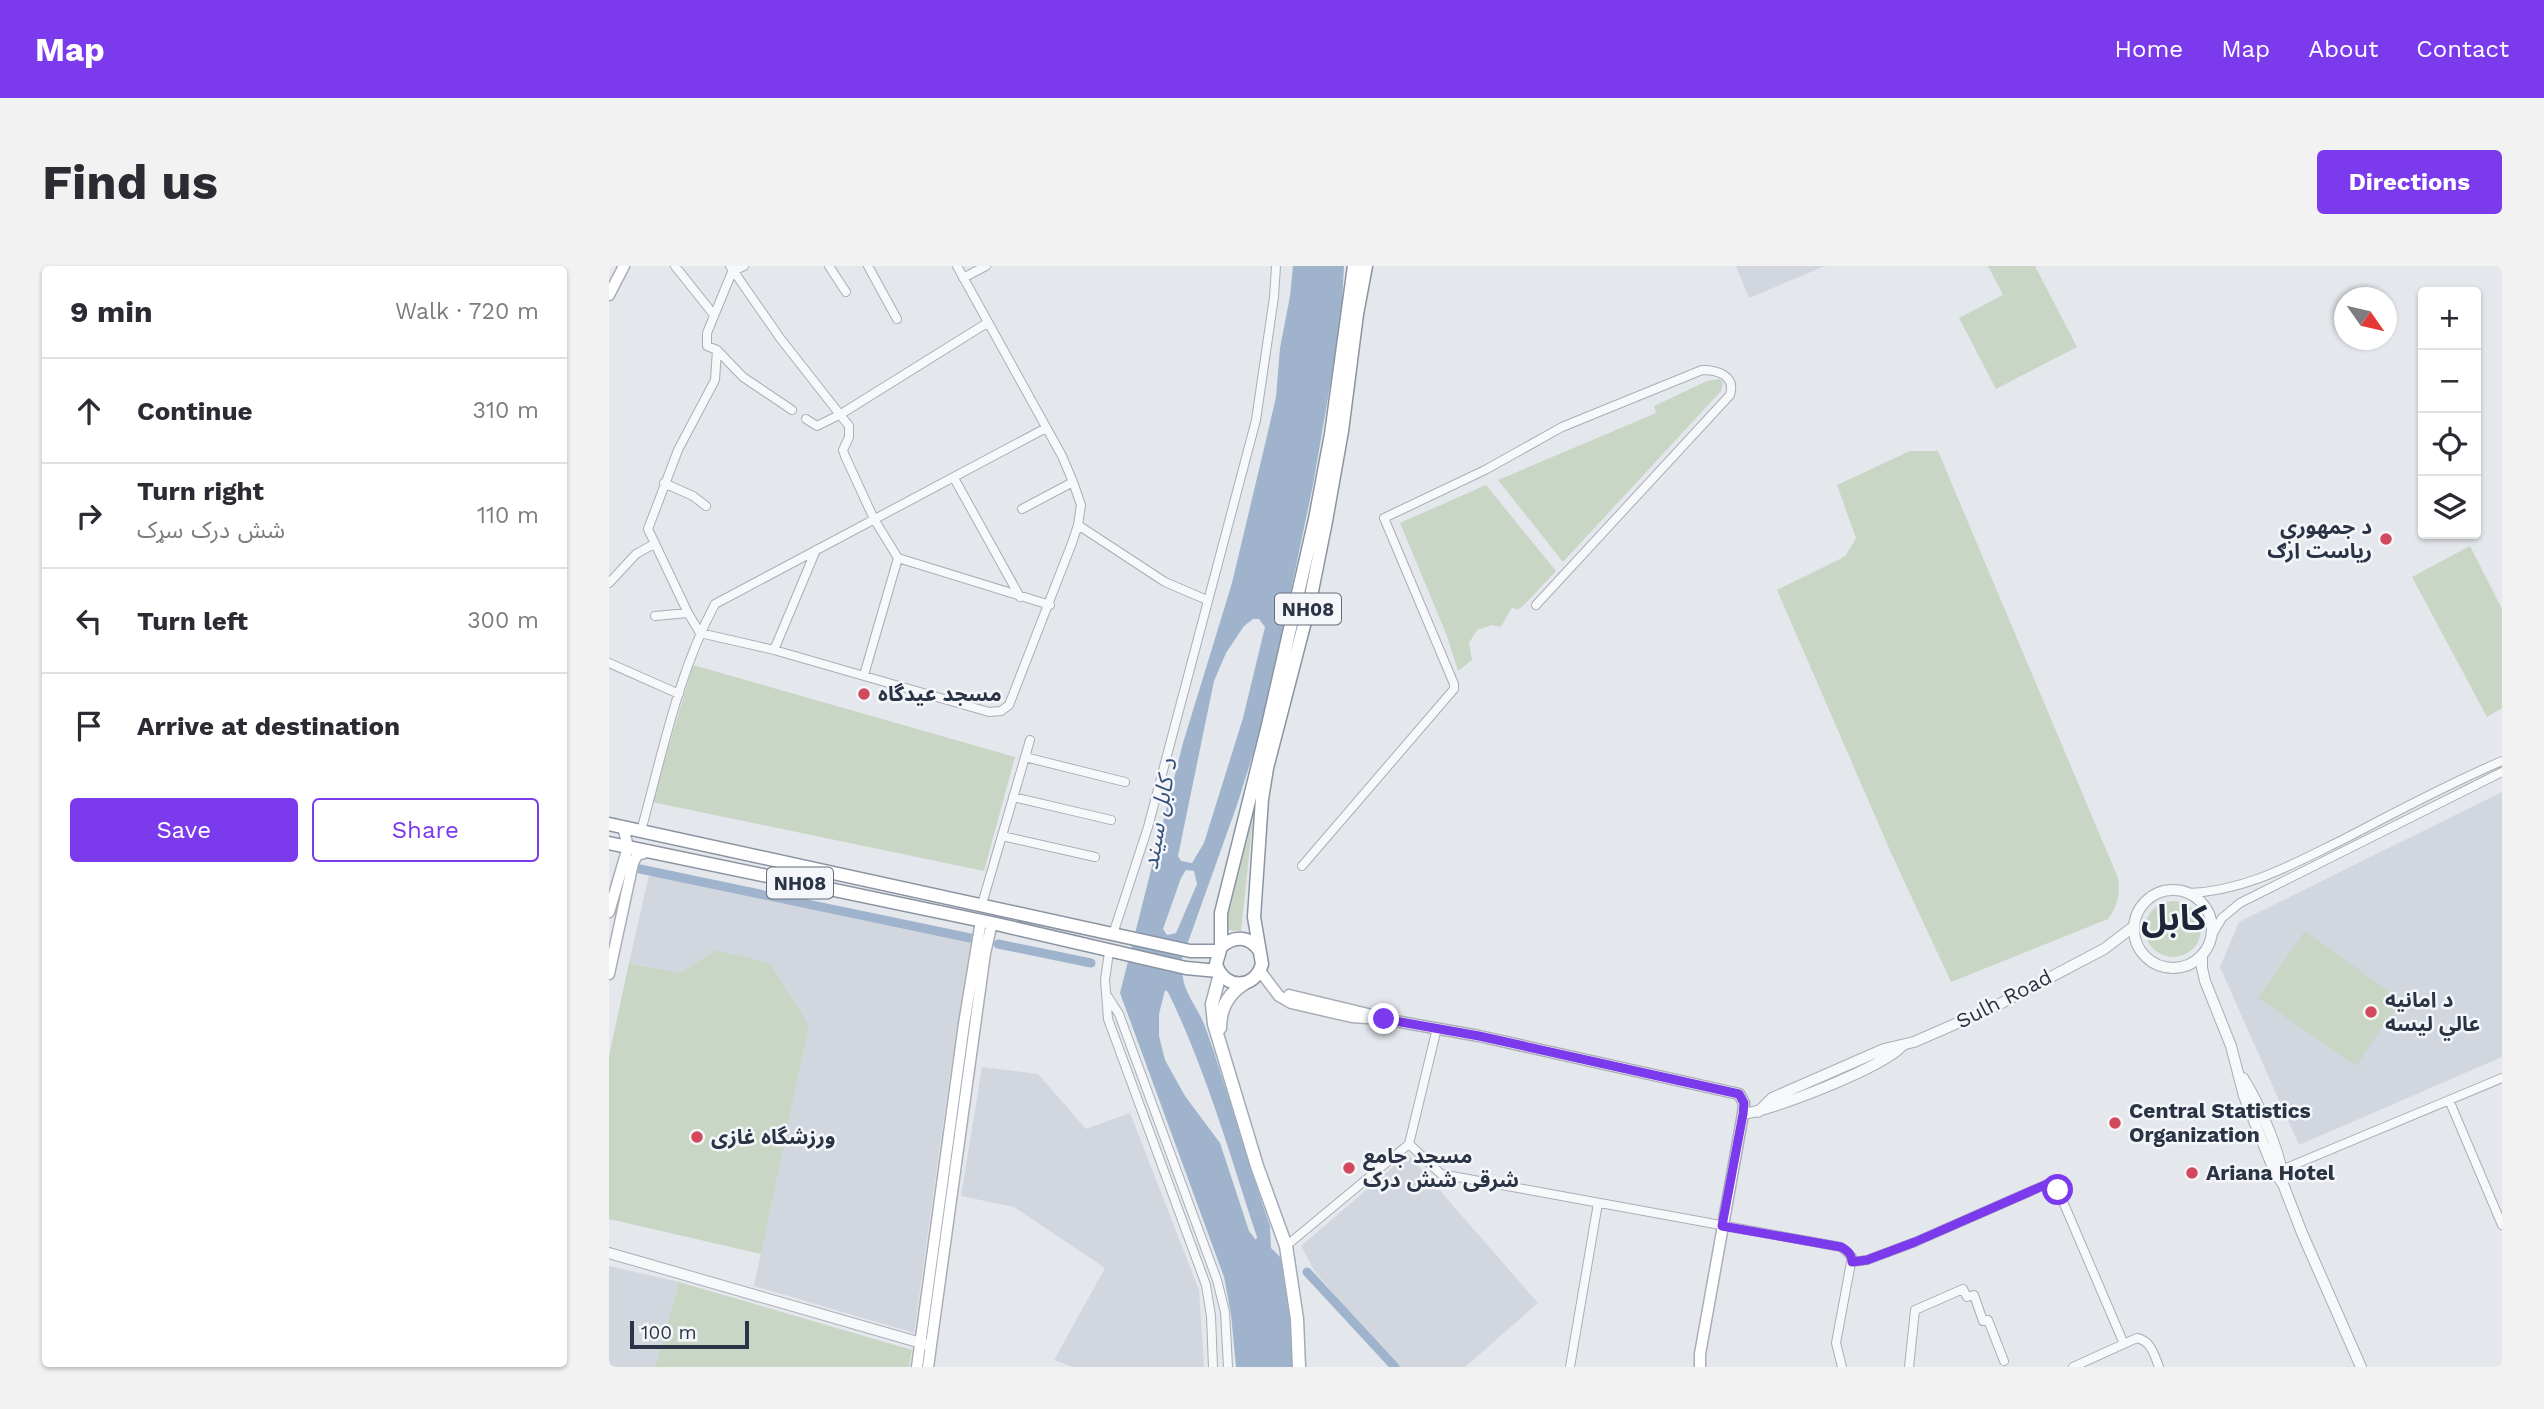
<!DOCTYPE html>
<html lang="en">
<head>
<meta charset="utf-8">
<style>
	:root { --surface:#fff; --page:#f2f2f3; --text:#2b2b33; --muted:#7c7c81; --line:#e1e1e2; --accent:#7c3aed }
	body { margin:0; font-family:"Work Sans","Noto Sans Arabic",sans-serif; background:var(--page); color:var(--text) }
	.controls { position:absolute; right:21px; top:21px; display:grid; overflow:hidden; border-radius:7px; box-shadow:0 2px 5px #0004 }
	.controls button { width:63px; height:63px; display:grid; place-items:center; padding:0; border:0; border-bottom:2px solid var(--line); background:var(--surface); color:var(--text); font:35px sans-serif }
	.compass { position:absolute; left:1725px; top:21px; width:63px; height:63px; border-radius:50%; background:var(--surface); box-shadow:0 2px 5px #0004; rotate:124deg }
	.scale { position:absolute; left:21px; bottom:18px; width:119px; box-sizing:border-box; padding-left:7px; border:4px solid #2b3445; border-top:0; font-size:19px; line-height:24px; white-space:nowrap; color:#2b3445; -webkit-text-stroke:5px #f4f6f9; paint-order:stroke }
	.stop { position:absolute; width:21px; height:21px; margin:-16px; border:5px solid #7c3aed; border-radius:50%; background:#fff }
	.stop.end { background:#7c3aed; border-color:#fff; box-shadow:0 2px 7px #0008 }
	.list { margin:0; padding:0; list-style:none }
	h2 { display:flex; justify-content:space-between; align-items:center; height:91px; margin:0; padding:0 28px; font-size:30px }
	h2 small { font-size:23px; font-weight:400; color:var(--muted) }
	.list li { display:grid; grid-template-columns:46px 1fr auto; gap:21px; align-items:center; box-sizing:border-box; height:105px; padding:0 28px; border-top:2px solid var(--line) }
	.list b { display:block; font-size:26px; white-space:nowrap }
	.list p { margin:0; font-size:23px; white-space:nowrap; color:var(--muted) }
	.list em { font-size:23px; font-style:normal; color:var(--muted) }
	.actions { display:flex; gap:14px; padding:21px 28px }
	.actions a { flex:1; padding:16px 0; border:2px solid var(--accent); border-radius:7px; text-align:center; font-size:24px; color:var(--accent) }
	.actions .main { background:var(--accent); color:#fff }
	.icon { flex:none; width:38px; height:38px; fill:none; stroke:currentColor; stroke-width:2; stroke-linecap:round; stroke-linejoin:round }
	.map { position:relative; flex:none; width:1893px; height:1101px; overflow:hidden; border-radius:7px }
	header { display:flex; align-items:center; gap:42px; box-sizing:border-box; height:98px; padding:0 35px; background:var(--accent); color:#fff }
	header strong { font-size:33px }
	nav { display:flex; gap:38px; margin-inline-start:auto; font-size:24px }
	.intro { display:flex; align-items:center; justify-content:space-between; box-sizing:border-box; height:168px; padding:0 42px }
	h1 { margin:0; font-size:49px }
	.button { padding:18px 32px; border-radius:7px; background:var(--accent); color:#fff; font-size:24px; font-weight:700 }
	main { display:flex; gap:42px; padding:0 42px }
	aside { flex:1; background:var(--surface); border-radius:7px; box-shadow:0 2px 5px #0004 }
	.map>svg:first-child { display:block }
	.built { fill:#d2d6de }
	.green { fill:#c9d6c5 }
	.water { fill:#9fb4cc; fill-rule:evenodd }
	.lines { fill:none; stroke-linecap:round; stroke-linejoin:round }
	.canal { stroke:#9fb4cc; stroke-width:9 }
	.minor-casing { stroke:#a9aeb7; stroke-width:10 }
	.tertiary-casing { stroke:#a9aeb7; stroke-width:12 }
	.secondary-casing { stroke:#a9aeb7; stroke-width:13 }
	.primary-casing { stroke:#a3abb8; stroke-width:15 }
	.trunk-casing { stroke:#8b94a3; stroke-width:15 }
	.minor { stroke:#f7f8fa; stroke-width:8 }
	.tertiary { stroke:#f7f8fa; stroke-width:10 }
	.secondary { stroke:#fff; stroke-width:10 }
	.primary { stroke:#fff; stroke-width:12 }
	.trunk { stroke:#fff; stroke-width:12 }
	.route { stroke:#7c3aed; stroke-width:9 }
	.poi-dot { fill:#d1495b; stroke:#f4f6f9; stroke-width:2.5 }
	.labels { text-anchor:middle; stroke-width:5; stroke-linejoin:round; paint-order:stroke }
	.shield { fill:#f4f6f9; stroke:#676e7b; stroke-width:2 }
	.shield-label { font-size:19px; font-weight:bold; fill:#2b3445 }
	.poi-label { font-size:21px; font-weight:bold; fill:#2b3445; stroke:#f4f6f9; text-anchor:start }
	.street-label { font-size:21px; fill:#2b3445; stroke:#f4f6f9 }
	.water-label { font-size:23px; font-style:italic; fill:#34527a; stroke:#f4f6f9 }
	.town-label { font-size:35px; font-weight:bold; fill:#1d2536; stroke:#f4f6f9 }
</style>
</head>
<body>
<header>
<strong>Map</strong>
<nav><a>Home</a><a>Map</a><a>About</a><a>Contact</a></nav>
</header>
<div class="intro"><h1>Find us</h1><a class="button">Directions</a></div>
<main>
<aside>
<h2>9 min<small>Walk · 720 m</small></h2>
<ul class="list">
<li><svg class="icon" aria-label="ahead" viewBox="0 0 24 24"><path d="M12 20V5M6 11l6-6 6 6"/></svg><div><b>Continue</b></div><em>310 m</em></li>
<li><svg class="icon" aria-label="right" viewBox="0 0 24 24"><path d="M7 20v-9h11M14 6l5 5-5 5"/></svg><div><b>Turn right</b><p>شش درک سړک</p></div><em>110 m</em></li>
<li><svg class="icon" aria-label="left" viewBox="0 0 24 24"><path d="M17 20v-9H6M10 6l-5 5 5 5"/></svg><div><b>Turn left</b></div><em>300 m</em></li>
<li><svg class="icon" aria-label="arrive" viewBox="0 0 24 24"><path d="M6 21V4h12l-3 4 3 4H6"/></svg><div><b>Arrive at destination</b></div></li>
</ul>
<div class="actions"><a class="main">Save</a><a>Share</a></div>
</aside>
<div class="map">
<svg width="1893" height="1101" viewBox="0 0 1893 1101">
	<rect width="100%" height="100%" fill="#e4e7ec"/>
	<path class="built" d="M 1127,0 L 1216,0 L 1140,32 Z
		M 1893,526 L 1893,791 L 1690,879 L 1611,701 L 1630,656 Z
		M 40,609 L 364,676 L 341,808 L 305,1067 L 145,1020 L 200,759 L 106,684 L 71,707 L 20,697 Z
		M 373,801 L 429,808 L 477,863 L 521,847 L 590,1024 L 595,1101 L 464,1101 L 445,1094 L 496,1002 L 405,941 L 352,930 Z
		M 799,888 L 929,1037 L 856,1101 L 788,1101 L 706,1006 L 692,980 Z
		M 0,1000 L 70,1016 L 46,1101 L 0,1101 Z"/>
	<path class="green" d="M 1379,0 L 1426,0 L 1468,81 L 1387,123 L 1350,52 L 1394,29 Z
		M 1110,113 L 1114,116 L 1112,125 L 954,296 L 889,214 L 1047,147 L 1045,140 L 1098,115 Z
		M 1301,185 L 1329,185 L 1509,612 C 1511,629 1509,639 1499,653 L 1342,716 L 1283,589 L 1168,324 L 1231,293 L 1237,289 L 1247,272 L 1228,219 Z
		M 877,219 L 947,305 L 914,340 L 908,344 L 903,341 L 892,361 L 883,359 L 868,364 L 860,377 L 863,394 L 849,405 L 838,370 L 791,257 Z
		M 1861,280 L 1893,343 L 1893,442 L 1878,451 L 1803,311 Z
		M 84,399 L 406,491 L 375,605 L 43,536 Z
		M 645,543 L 632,665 L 618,664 L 619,655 L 614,654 Z
		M1536 663a28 28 0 1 1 56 0a28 28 0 1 1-56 0Z
		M 1696,665 L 1792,734 L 1747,800 L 1649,732 Z
		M 106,684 L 160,697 L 200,759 L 152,988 L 0,953 L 0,790 L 20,697 L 71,707 Z
		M 70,1016 L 303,1084 L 300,1101 L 46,1101 Z"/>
	<path class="water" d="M 684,0 L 735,0 L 732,56 L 704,219 L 655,453 L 628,539 L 573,693 C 571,727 587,735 597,763 C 620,829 638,895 661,960 L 662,982 C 665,985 671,990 673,994 C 679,1007 686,1086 684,1101 L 627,1101 L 622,1048 L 615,1011 L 511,727 L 574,477 L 623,317 L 657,174 L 667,131 L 671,82 L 681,30 ZM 644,353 L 650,353 L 656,361 L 634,452 L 595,577 L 583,597 L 572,595 L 569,590 L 605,415 L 617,387 L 635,360 ZM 577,604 L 585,605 L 588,618 L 567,667 L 558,669 L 554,663 L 572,612 ZM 556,724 L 559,726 C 598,807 620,886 648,971 L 647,974 L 640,965 L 611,877 L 576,830 L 556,794 L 550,770 L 550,748 Z"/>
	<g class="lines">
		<path class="canal" d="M 31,603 L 366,673
			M 389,678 L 482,697
			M 698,1006 L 786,1101"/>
		<defs>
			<path id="minor" d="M 66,0 L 105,49
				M 121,0 L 171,72 L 240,160 L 240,171 L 234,184 L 236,190 L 265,253 L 289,292 L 441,339
				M 135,0 L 123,6 L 98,67 L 98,80 L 108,84 L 106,114 L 69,184 L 39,263 L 79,347 L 91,367 L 165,384 L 380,446 L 392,445 L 400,439 L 463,277 L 469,259 L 472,239 L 464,216 L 453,190 L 348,0
				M 220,0 L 237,26
				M 259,0 L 288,53
				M 354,12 L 377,0
				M 108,84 L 134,111 L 183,144
				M 197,153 L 208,160 L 232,148 L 378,57
				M 345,212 L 411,331
				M 55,217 L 84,230 L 97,240
				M 413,243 L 464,216
				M 469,259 L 556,316 L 598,334
				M 0,317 L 27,288 L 45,278
				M 46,350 L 79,347
				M 165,384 L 207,284
				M 0,397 L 70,428
				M 255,409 L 289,292
				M 416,491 L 516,516
				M 404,531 L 502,554
				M 32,565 C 53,489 69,407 106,338 L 437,162
				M 393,570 L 486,591
				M 693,600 L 845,423 L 845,418 L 775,252 L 876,204 L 953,161 L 1093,104 C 1108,104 1127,109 1121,129 L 927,339
				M 1580,627 C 1637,625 1684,598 1735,573 C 1787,546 1839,518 1893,495
				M 373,638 L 421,474
				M 504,668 L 539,561 L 647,154 L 665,31 L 667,0
				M 1603,669 L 1613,652 L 1631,637 L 1893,506
				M 500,686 L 496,714 L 499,753 L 597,1019 L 602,1050 L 604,1101
				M 499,731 L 510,748 L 608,1014 L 616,1046 L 619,1101
				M 1840,834 L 1893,959
				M 800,878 L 832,908 L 1232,981 L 1243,991 L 1227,1077 L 1233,1101
				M 1670,905 L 1893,812
				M 677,980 L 800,878 L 828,762
				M 1243,996 L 1258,994 L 1306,976 L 1438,918 L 1449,924 L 1515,1078
				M 961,1101 L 989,937
				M 1300,1101 L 1306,1044 L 1354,1023 L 1358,1031 L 1365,1029 L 1374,1055 L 1379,1054 L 1395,1095
				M 1464,1101 L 1528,1072 C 1542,1075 1545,1088 1550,1101"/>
			<path id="tertiary" d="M1525 663a39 39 0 1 1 78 0a39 39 0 1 1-78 0Z
				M 1593,690 L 1593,702 L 1596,715 L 1622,780 L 1635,830 L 1666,907 L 1674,918 L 1693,967 L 1752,1101
				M 1634,812 C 1649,836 1674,890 1674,918
				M 1149,846 L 1163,832 L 1275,783 L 1305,776 L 1383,742 L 1495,683 L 1524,661
				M 1134,848 C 1165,844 1272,802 1293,780
				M 0,987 L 319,1079"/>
			<path id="secondary" d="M 0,29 L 15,0
				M 0,646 L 19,581 L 14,561
				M 651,705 L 670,730 L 682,737 L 743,751 L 775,753 L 870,770 L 1130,828 L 1135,837 L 1134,848 L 1091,1088 L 1091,1101
				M 0,708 L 24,597 L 28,589 L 42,585
				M 680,729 L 759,748
				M 308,1101 L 355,758 L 372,655
				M 319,1101 L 376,687 L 383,657"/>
			<path id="primary" d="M 611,708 L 603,738 L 605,758 L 648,900 L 677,980 L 688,1053 L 690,1101
				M 611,762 C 611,743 619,728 635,718"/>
			<path id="trunk" d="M 745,0 L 722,168 L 706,253 L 659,459 L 612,647 L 612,681 L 607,698 C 615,724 646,724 653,698 L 645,651 L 653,533 L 658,502 L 700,340 L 717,255 L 733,165 L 748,48 L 757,0
				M 0,558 L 581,685 L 610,685
				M 0,577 L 383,657 L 577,702 L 609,705
				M 612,681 C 625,669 640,670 650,684"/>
		</defs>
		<use href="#minor" class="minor-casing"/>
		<use href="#tertiary" class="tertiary-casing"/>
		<use href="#secondary" class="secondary-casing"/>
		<use href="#primary" class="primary-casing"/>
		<use href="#trunk" class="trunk-casing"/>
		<use href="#minor" class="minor"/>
		<use href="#tertiary" class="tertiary"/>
		<use href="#secondary" class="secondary"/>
		<use href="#primary" class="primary"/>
		<use href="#trunk" class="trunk"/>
	</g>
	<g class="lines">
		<path class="route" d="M 775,753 L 870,770 L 1130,828 L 1135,837 L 1134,848 L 1113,960 L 1232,981 C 1238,984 1243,988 1243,996 L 1258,994 L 1306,976 L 1438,918 L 1449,924"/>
	</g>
	<g class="poi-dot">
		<circle cx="1777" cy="273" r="7"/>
		<circle cx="255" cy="428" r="7"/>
		<circle cx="1762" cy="746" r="7"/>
		<circle cx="1506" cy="857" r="7"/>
		<circle cx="88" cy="871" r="7"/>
		<circle cx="740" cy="902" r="7"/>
		<circle cx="1583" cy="907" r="7"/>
	</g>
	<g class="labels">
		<g class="shield">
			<rect x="666" y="327.5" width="66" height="31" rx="5"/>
			<rect x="158" y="601.5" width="66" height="31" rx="5"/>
		</g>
		<g class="shield-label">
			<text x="699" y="350">NH08</text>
			<text x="191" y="624">NH08</text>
		</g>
		<g class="poi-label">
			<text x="1763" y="268" text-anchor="end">د جمهوري<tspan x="1763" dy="24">ریاست ارګ</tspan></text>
			<text x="269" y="435">مسجد عیدگاه</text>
			<text x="1776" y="741">د امانیه<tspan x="1776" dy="24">عالي لیسه</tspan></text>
			<text x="1520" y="852">Central Statistics<tspan x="1520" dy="24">Organization</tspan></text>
			<text x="102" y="878">ورزشگاه غازی</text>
			<text x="754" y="897">مسجد جامع<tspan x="754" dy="24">شرقی شش درک</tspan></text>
			<text x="1597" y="914">Ariana Hotel</text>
		</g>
		<g class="street-label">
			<text transform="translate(1395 733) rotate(-27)" y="7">Sulh Road</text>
		</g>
		<g class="water-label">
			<text transform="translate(550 548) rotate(-80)" y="8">د کابل سيند</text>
		</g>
		<g class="town-label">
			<text x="1565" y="664">کابل</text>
		</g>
	</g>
</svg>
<div class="controls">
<button>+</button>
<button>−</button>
<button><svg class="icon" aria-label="locate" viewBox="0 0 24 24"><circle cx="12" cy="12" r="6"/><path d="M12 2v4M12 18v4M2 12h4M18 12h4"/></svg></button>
<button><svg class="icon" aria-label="layers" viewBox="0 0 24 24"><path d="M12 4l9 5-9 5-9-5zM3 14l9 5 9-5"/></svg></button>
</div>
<svg class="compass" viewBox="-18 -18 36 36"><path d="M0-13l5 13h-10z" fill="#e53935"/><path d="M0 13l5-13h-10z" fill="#7c7c81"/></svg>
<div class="scale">100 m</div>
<div class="stop" style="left:1449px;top:924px"></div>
<div class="stop end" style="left:775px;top:753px"></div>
</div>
</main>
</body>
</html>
